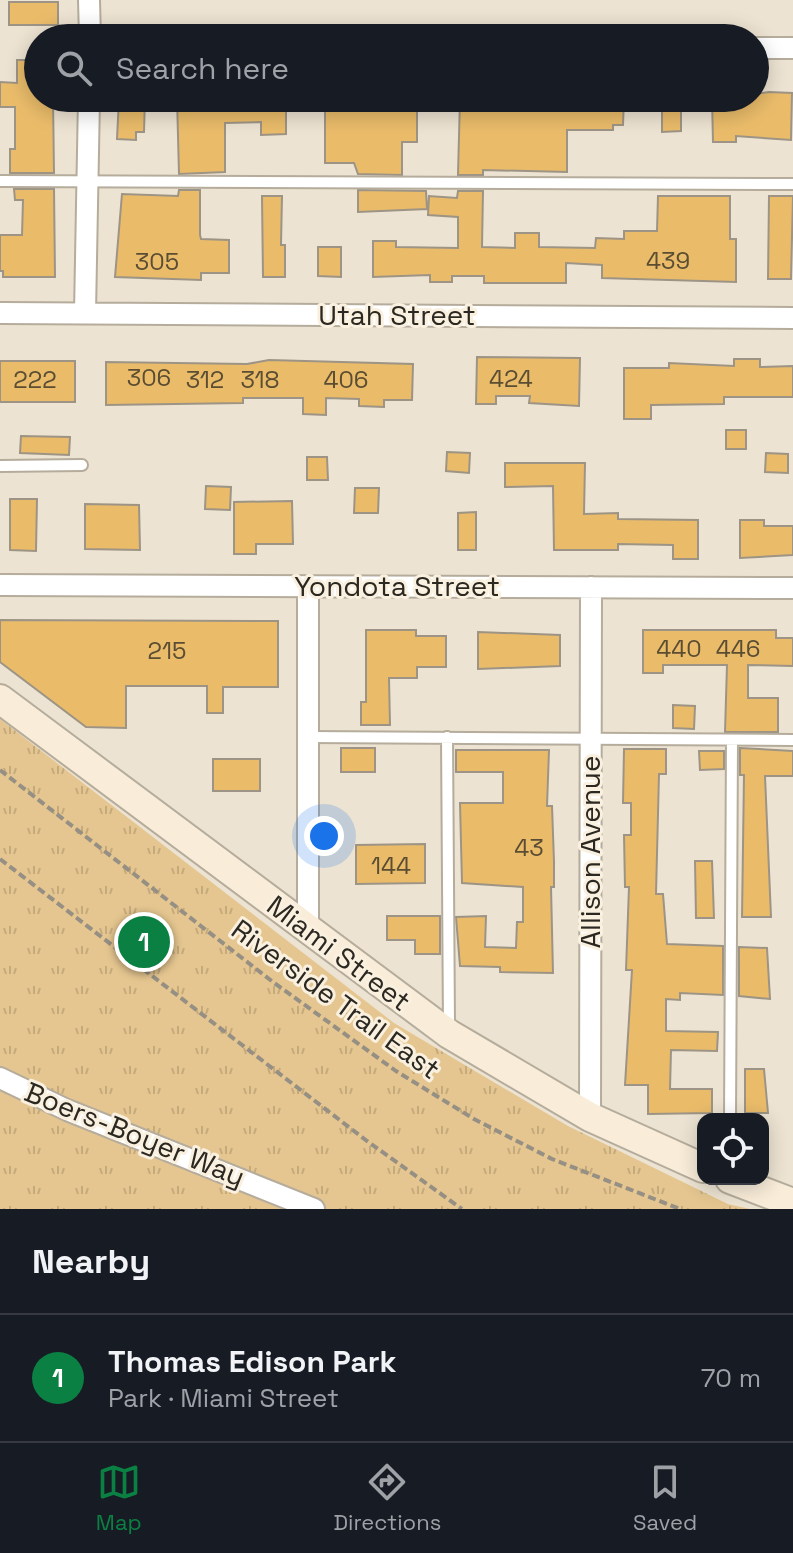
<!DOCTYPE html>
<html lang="en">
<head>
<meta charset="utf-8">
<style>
	:root { --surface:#171b24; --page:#20242c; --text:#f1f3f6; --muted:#9ea1a6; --line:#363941; --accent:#0b8043 }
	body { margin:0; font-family:"Space Grotesk",sans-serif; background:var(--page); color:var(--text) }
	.controls { position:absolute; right:24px; bottom:24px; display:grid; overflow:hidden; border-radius:16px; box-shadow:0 4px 20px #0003 }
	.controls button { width:72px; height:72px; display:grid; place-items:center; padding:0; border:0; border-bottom:2px solid var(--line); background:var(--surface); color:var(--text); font:40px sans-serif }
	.you { position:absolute; left:324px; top:836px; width:28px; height:28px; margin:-20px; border:6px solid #fff; border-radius:50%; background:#1a73e8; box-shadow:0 0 0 12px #1a73e833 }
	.badge { display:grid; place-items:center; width:52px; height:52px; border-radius:50%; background:var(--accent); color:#fff; font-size:26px; font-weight:700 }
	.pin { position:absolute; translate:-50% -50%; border:4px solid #fff; box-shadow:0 2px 8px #0006 }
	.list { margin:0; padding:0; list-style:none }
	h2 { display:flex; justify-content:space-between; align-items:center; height:104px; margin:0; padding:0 32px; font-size:34px }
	h2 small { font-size:26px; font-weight:400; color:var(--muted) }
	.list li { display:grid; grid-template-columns:52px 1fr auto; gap:24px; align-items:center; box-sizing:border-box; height:128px; padding:0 32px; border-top:2px solid var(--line) }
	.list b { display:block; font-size:30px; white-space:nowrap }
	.list p { margin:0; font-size:26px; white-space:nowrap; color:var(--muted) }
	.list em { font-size:26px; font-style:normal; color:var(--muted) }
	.icon { flex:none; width:44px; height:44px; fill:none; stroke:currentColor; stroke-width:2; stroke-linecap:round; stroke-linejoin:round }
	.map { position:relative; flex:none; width:793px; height:1209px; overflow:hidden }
	.search { position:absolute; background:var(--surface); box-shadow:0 4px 20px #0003; left:24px; right:24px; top:24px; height:88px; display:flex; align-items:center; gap:20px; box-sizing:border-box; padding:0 28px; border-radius:44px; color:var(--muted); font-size:30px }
	.sheet { height:232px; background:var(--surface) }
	nav { display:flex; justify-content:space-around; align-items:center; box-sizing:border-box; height:112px; border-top:2px solid var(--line); background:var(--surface); font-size:22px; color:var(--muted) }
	nav a { display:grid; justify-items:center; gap:4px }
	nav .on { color:var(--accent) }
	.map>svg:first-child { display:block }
	.park { fill:url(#park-tufts) }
	.building { fill:#eabc6a; stroke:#9d9485; stroke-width:2 }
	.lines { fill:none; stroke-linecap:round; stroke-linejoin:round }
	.lane-casing { stroke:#b5ac9c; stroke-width:14 }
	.street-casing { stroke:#b5ac9c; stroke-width:24 }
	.secondary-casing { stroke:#b5ac9c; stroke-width:32 }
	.path { stroke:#968f83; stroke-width:4; stroke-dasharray:8 4; stroke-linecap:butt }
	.lane { stroke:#fff; stroke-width:10 }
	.street { stroke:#fff; stroke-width:20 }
	.secondary { stroke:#f9edd9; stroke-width:28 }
	.labels { text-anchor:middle; stroke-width:6; stroke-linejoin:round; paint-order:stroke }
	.number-label { font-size:24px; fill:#5b4d33 }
	.street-label { font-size:28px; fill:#2b2821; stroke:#faf0df }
</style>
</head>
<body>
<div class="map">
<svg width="793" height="1209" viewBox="0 0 793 1209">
	<defs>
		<pattern id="park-tufts" width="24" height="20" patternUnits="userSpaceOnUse" patternTransform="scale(2)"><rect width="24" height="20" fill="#e5c690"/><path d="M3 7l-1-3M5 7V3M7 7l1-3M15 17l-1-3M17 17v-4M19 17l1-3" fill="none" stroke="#c5aa7c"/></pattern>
	</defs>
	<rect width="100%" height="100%" fill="#ede3d2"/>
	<path class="park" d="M 0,719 L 394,1023 L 568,1126 L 728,1204 L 750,1209 L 0,1209 Z"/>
	<path class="building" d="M 9,2 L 58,2 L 58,25 L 9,25 Z
		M 17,60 L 38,60 L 38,98 L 53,98 L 54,173 L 10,173 L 10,149 L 15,149 L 15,107 L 0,107 L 0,82 L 17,83 Z
		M 769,92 L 792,93 L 791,140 L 736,136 L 736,142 L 713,142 L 712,98 L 755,98 L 755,94 Z
		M 119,98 L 145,98 L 144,132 L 136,132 L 136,140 L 117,139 Z
		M 177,98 L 286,98 L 286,134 L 261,135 L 261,122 L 225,123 L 225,172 L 179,174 Z
		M 325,98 L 417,98 L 417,142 L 402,142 L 402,175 L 358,174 L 354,163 L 325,163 Z
		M 460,98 L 624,98 L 623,125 L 613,125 L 613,130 L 567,130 L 567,172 L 483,170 L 483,175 L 458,175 Z
		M 662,98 L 681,98 L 681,131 L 662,132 Z
		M 14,189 L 54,189 L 55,277 L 3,277 L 3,271 L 0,271 L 0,235 L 22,235 L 23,200 L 15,200 Z
		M 179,190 L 200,190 L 200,235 L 201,239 L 229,240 L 229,273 L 201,273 L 201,280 L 115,277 L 122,194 L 178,196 Z
		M 358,190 L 426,191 L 427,209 L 358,212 Z
		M 458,191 L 483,191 L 482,247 L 515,248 L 515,233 L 539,233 L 539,247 L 595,248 L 596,238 L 624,239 L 624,231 L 657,231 L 658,196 L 730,196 L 730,239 L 736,239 L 736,282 L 602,278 L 602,265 L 566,263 L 566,283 L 484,283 L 484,276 L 452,276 L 452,282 L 430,282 L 430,275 L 373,277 L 373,241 L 396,241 L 396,247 L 458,248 L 458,217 L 428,215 L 429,196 L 457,198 Z
		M 262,196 L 282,196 L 281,245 L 285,245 L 285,277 L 263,277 Z
		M 769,196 L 793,196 L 791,279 L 768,279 Z
		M 318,247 L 341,247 L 341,277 L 318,276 Z
		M 477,357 L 580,358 L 579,406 L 529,403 L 530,396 L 496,396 L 496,404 L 476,404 Z
		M 734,359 L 760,359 L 760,367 L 793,366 L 793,397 L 724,397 L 724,404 L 651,405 L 651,419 L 624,419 L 624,368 L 669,368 L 669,363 L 734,366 Z
		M 269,360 L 413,364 L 412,400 L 384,400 L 384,407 L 359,406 L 359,399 L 326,398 L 326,415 L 303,414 L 303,398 L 243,398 L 243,403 L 106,405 L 106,362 L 247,364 Z
		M 0,361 L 75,361 L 75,402 L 0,402 Z
		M 726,430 L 746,430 L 746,449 L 726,449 Z
		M 21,436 L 70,437 L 69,455 L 20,453 Z
		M 447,452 L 470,453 L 469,473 L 446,471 Z
		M 766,453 L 788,454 L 788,473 L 765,472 Z
		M 307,457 L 327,457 L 328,480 L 307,480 Z
		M 505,463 L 585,463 L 584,514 L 618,513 L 618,519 L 698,520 L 698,559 L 673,559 L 673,545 L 618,544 L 618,550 L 554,550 L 553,486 L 505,487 Z
		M 206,486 L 231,487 L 230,510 L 205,509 Z
		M 355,488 L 379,488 L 378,513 L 354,513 Z
		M 10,499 L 37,499 L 36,551 L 10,550 Z
		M 292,501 L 293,544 L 256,544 L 256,554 L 234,554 L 234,502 Z
		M 85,504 L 139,505 L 140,550 L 85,549 Z
		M 476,512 L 476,550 L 458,550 L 458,513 Z
		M 740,520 L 764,520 L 764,526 L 793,526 L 793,555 L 740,558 Z
		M 0,620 L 278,621 L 278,687 L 223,687 L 223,713 L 207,713 L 207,686 L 126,686 L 126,728 L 86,727 L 0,662 Z
		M 366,630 L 416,630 L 416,636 L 446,636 L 446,667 L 417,667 L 417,678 L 389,678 L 390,725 L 361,725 L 361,702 L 366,702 Z
		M 643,630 L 776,630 L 776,638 L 793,638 L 793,666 L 748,665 L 748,698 L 778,698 L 778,732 L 725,732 L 727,665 L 663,665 L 663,673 L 643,673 Z
		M 478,632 L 560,635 L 560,666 L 478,669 Z
		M 673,705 L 695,706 L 694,729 L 673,728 Z
		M 341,748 L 375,748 L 375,772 L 341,772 Z
		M 740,748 L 793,751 L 793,776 L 765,776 L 771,917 L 742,917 L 744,775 L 740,775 Z
		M 624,749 L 666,749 L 666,774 L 659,774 L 656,894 L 663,894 L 667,944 L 723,946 L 723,995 L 680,993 L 680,1000 L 666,999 L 666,1031 L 718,1032 L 717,1051 L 671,1050 L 670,1089 L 712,1089 L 712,1113 L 648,1114 L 648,1085 L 625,1085 L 632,970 L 626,970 L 629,887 L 625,887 L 624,835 L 631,835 L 631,803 L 623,803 Z
		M 456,750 L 549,750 L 547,806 L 552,806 L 554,862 L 554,887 L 551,887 L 553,973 L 500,972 L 500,967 L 460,966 L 456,917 L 486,916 L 485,947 L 516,948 L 517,922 L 523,922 L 523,887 L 462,883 L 460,803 L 503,803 L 503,772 L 456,772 Z
		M 699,751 L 724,751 L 724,769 L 700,770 Z
		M 213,759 L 260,759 L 260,791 L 213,791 Z
		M 425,844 L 425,883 L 356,884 L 356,845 Z
		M 695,861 L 712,861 L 714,918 L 696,918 Z
		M 387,916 L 440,916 L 440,954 L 415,954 L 415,940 L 387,940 Z
		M 739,947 L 767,948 L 770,999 L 739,996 Z
		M 745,1069 L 764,1069 L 768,1113 L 745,1113 Z"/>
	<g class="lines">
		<defs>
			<path id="lane" d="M 0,181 L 793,184
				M 0,466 L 82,465
				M 308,737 L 793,740
				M 447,737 L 449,1027
				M 730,1119 L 732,740"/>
			<path id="street" d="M 89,0 L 90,38
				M 755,48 L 793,48
				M 0,313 L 793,318
				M 85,313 L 89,98
				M 0,585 L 793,588
				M 308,586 L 308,930
				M 0,1078 L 67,1110 L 314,1209
				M 590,1117 L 591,587"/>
			<path id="secondary" d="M 0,699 L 449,1034 L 590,1117 L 703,1168
				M 730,1179 L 793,1203"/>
		</defs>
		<use href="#lane" class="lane-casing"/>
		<use href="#street" class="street-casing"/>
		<use href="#secondary" class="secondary-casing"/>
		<path class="path" d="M 0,770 L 273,982 L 396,1071 L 474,1119 L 552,1159 L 680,1209
			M 0,859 L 367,1141 L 462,1209"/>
		<use href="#lane" class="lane"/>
		<use href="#street" class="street"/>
		<use href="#secondary" class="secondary"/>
	</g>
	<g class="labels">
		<g class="number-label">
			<text x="668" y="269">439</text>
			<text x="157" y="270">305</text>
			<text x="149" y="386">306</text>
			<text x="511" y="387">424</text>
			<text x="35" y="388">222</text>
			<text x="205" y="388">312</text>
			<text x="260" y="388">318</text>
			<text x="346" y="388">406</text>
			<text x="679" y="657">440</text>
			<text x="738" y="657">446</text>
			<text x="167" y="659">215</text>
			<text x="529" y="856">43</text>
			<text x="391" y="874">144</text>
		</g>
		<g class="street-label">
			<text x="397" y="325">Utah Street</text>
			<text x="397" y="596">Yondota Street</text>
			<text transform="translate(590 852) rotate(-90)" y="10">Allison Avenue</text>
			<text transform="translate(339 953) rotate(37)" y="10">Miami Street</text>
			<text transform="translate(336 999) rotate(36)" y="10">Riverside Trail East</text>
			<text transform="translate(135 1134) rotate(22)" y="10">Boers-Boyer Way</text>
		</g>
	</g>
</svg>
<div class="controls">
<button><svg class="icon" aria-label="locate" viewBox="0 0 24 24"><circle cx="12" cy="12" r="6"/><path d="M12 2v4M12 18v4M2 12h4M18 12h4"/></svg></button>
</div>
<div class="you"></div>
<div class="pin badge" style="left:144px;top:942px">1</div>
<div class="search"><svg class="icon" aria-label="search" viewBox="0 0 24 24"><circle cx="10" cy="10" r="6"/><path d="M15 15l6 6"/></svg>Search here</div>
</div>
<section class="sheet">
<h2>Nearby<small></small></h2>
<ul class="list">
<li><span class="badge">1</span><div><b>Thomas Edison Park</b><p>Park · Miami Street</p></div><em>70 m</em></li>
</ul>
</section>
<nav>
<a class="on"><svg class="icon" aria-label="map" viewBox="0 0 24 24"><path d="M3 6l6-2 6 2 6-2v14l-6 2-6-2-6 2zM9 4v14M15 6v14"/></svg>Map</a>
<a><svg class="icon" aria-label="directions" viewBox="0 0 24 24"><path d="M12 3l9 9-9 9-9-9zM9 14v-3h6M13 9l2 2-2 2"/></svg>Directions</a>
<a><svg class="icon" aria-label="saved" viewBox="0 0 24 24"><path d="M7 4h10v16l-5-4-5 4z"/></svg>Saved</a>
</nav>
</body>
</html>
